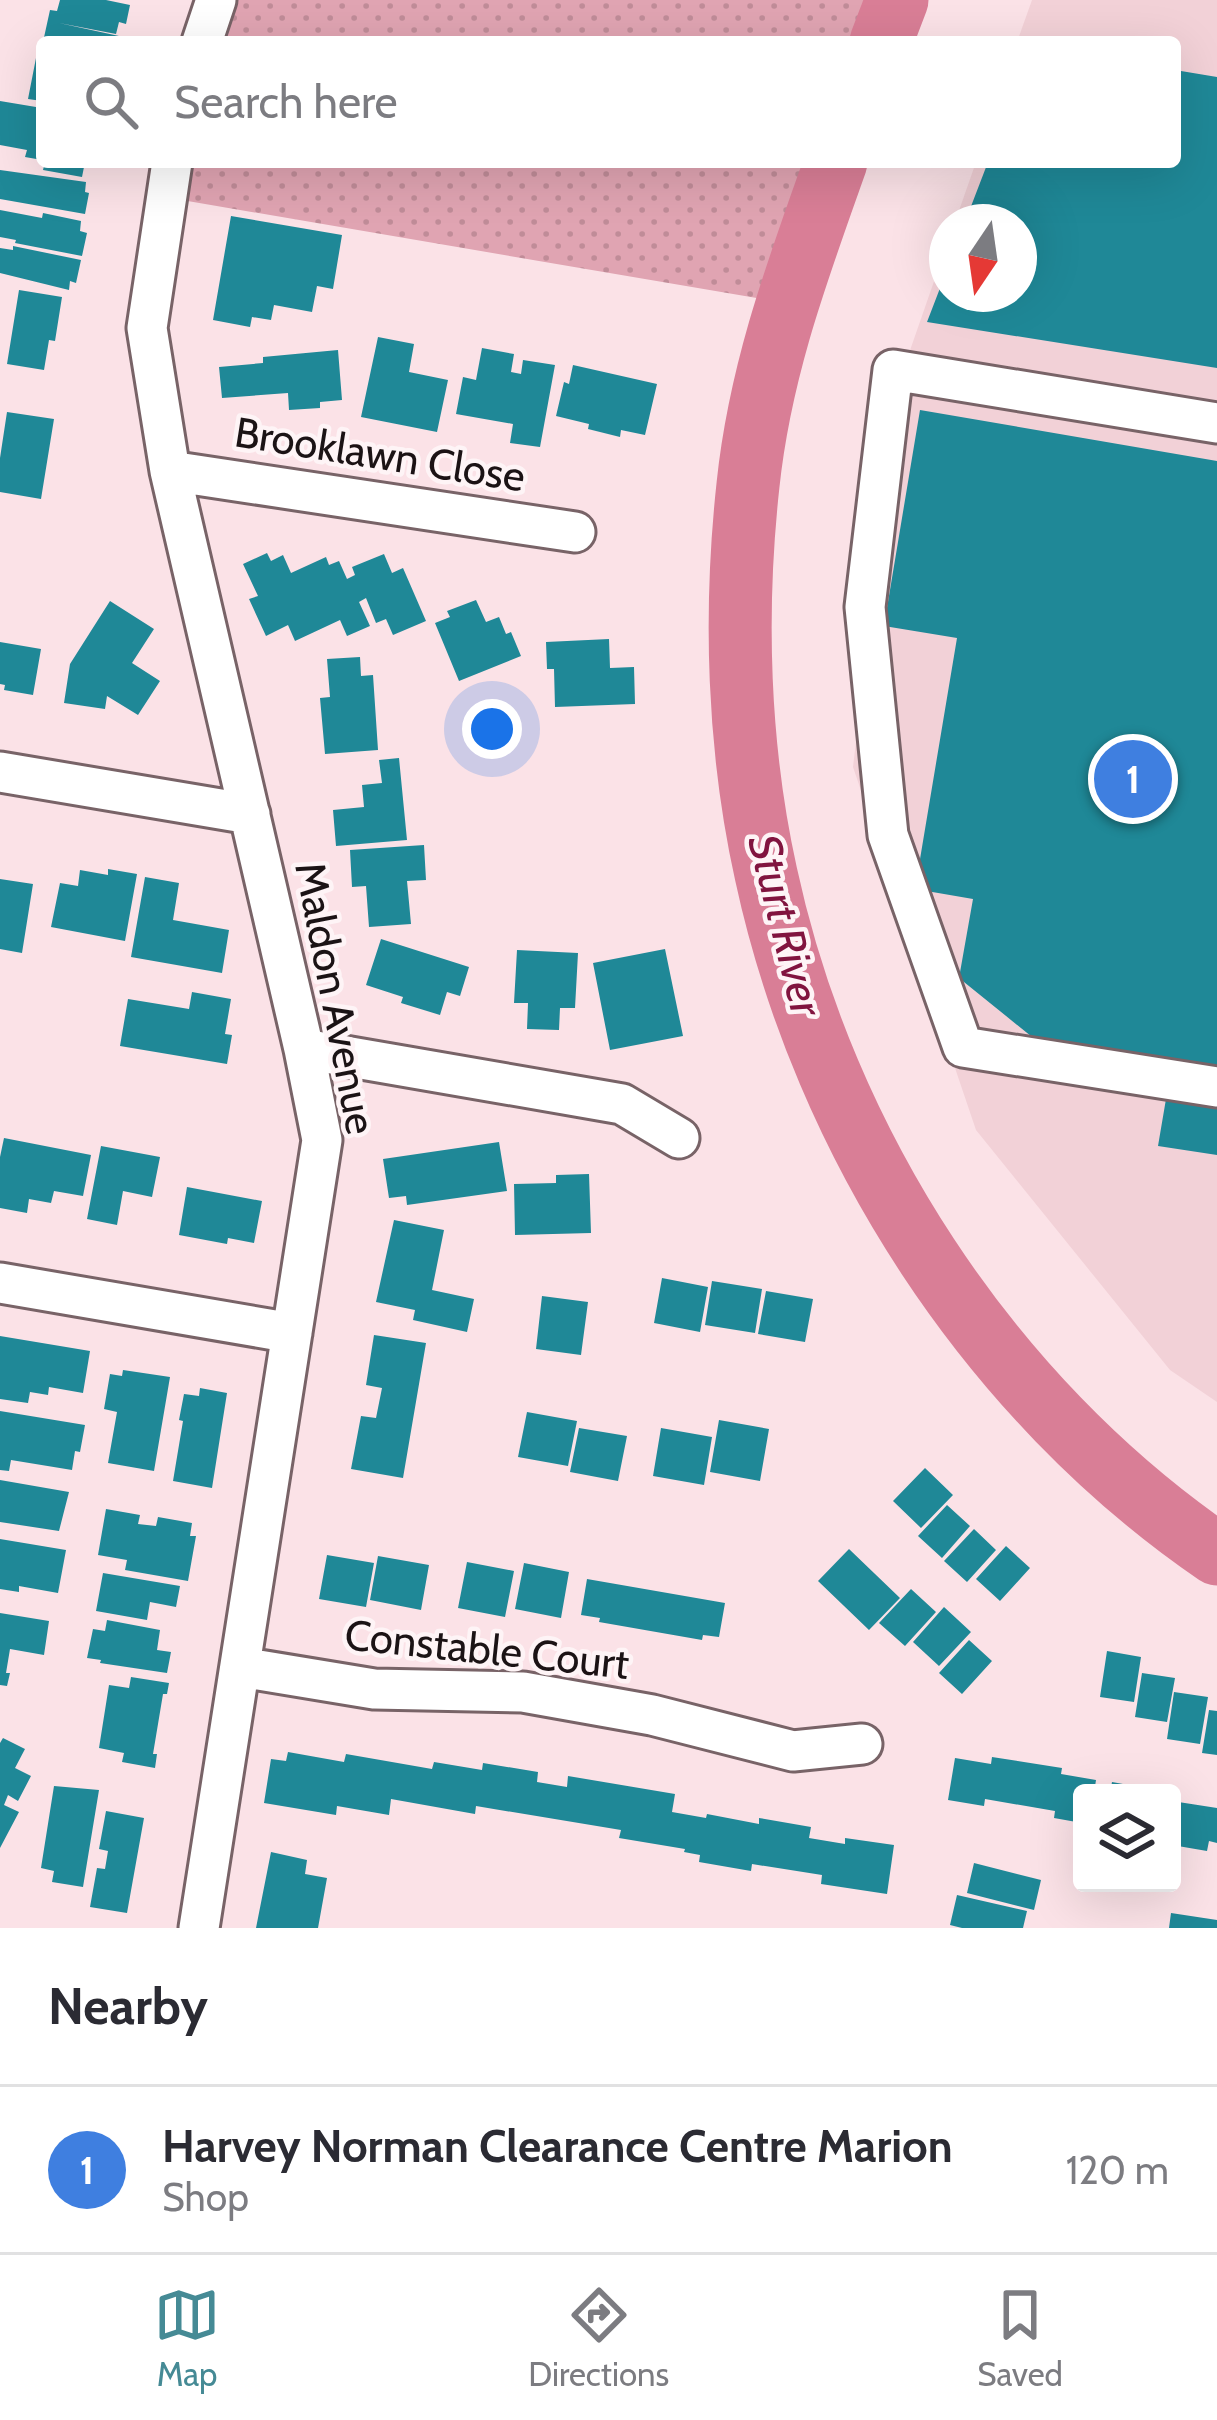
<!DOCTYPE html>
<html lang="en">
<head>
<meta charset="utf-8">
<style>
	:root { --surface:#fff; --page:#f7f7f7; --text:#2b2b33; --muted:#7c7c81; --line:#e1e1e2; --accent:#458a95 }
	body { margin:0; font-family:Cabin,sans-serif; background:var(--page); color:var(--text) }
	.controls { position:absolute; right:36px; bottom:36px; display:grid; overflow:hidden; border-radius:12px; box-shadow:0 12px 48px #0002 }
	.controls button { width:108px; height:108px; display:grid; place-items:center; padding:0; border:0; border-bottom:3px solid var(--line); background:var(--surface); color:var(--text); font:60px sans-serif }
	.compass { position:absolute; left:929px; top:204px; width:108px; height:108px; border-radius:50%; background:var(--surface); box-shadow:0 12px 48px #0002; rotate:193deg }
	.you { position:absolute; left:492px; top:729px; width:42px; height:42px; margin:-30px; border:9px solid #fff; border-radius:50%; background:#1a73e8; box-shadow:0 0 0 18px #1a73e833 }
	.badge { display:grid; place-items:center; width:78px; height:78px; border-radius:50%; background:var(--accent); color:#fff; font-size:39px; font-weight:700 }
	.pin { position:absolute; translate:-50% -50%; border:6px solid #fff; box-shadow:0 3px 12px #0006 }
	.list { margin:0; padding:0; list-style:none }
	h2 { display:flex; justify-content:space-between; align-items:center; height:156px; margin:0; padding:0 48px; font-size:51px }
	h2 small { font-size:39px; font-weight:400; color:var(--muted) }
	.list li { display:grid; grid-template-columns:78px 1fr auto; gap:36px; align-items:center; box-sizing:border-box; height:168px; padding:0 48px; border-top:3px solid var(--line) }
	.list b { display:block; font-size:45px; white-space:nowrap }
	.list p { margin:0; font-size:39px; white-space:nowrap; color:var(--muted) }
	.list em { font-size:39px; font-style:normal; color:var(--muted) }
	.icon { flex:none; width:66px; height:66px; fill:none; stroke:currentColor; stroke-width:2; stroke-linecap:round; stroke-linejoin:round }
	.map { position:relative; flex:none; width:1217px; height:1928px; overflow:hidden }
	.search { position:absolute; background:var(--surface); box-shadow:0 12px 48px #0002; left:36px; right:36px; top:36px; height:132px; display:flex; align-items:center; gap:30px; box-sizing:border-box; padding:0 42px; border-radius:12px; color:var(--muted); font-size:45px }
	.sheet { height:324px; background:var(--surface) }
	nav { display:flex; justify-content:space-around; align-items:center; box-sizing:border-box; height:168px; border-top:3px solid var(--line); background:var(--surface); font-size:33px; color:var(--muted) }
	nav a { display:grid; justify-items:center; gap:6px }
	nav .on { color:var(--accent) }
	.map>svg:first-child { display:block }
	.built { fill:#f2d1d7 }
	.grass { fill:url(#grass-dots) }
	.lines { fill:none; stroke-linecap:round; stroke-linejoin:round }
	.river { stroke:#d97e96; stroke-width:63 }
	.building { fill:#1f8897 }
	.minor-casing { stroke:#786367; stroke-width:45 }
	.minor { stroke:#fff; stroke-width:39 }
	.labels { text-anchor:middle; stroke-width:9; stroke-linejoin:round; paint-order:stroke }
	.street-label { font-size:42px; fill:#1b1315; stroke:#fef4f6 }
	.water-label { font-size:45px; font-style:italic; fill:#81143f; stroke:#fef4f6 }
</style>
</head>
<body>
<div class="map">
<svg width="1217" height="1928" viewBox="0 0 1217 1928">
	<defs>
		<pattern id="grass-dots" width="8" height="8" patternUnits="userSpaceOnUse" patternTransform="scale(3)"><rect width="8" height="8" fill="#e0a4b2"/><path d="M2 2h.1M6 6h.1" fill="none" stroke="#c08c98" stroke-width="1.8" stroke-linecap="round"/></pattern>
	</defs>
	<rect width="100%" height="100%" fill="#fbe2e7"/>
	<path class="built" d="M 1032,0 L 1217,0 L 1217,1402 L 1170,1370 L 976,1130 L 853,767 L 899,382 L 947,244 L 947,294 L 1019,294 L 1019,222 L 955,222 L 976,162 L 1175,162 L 1175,42 L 1017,42 Z"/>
	<path class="grass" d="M 227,0 L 879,0 L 864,42 L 214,42 Z
		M 181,162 L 819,162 L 768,300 L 176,199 Z"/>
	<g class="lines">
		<path class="river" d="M 881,42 L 897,0
			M 836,162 C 798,269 760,370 748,485 C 734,613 738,748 766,874 C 824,1143 989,1398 1217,1554"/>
	</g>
	<path class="building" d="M 60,0 L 106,0 L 130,5 L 126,24 L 119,22 L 116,34 L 59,23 L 119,36 L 118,42 L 43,42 L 50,10 L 57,11 Z
		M 36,58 L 42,59 L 42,101 L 28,99 Z
		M 1175,70 L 1217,77 L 1217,368 L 927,322 L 947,270 L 947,294 L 1019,294 L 1019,222 L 965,222 L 988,162 L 1175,162 Z
		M 0,101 L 42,108 L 42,160 L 25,157 L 27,150 L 0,145 Z
		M 45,162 L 85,162 L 82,177 L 43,170 Z
		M 0,170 L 86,182 L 85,192 L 89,193 L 85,214 L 0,199 Z
		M 0,210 L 42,218 L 43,213 L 81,221 L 80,231 L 87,233 L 82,256 L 15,243 L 16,240 L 0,237 Z
		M 231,216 L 342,235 L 333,289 L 317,286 L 312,312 L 274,305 L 271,320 L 252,317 L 250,327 L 213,320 Z
		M 13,246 L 81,260 L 76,283 L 70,281 L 69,290 L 0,273 L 0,248 L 13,250 Z
		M 19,290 L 62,297 L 55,341 L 49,340 L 44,370 L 7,364 Z
		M 378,337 L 414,344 L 409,372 L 448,380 L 437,432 L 361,417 Z
		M 482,348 L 514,354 L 511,372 L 521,374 L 523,360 L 555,365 L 540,447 L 510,443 L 513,424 L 456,414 L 463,377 L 476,380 Z
		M 338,350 L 342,400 L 320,402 L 320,408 L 289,410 L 288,393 L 222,398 L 219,367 L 263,363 L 263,357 Z
		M 573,365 L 657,384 L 645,435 L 621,430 L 620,437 L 588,429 L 589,424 L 556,416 L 564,382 L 569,384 Z
		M 920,410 L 1217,461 L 1217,1075 L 1042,1045 L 959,978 L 973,899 L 915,889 L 957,638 L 884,626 Z
		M 7,412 L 54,419 L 41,499 L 0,492 L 0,458 Z
		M 267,553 L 271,561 L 283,555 L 291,573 L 326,557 L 329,565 L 339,561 L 347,579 L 355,575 L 352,567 L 384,554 L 392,573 L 403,568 L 426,621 L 393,635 L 386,619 L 376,623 L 366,598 L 359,602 L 370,626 L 347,636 L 340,620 L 295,641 L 288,625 L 266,636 L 249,599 L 258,596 L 243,564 Z
		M 476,600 L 486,622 L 499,617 L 506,634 L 511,632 L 521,656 L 459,681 L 435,623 L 450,617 L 447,611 Z
		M 110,601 L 154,629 L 132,663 L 160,681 L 138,715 L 107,696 L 105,709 L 64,703 L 70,664 Z
		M 609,639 L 610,668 L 634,667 L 635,704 L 555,707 L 554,669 L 547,669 L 546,642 Z
		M 0,642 L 41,649 L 33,695 L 4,690 L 5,685 L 0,684 Z
		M 360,657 L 361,676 L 373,675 L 378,750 L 325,754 L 320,698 L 330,697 L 327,659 Z
		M 399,758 L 407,840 L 336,846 L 333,810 L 364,807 L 362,785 L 382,783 L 379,760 Z
		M 424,845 L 426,880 L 407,881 L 411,924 L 369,927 L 366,886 L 352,887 L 350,850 Z
		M 108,869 L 137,874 L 125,941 L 51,927 L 60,883 L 78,886 L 80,870 L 108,875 Z
		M 145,877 L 179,883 L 173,920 L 229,930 L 222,973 L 131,957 Z
		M 0,879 L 33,884 L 22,953 L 0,949 Z
		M 381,939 L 469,967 L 460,996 L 447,992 L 440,1015 L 401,1003 L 403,997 L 366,985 Z
		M 665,949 L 683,1036 L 610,1050 L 593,963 Z
		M 517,950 L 578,953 L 575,1008 L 560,1008 L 559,1030 L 527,1029 L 528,1003 L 514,1003 Z
		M 192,992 L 231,999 L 225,1034 L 232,1035 L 227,1064 L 120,1046 L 128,999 L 189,1009 Z
		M 1166,1099 L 1217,1107 L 1217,1155 L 1158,1146 Z
		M 4,1138 L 91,1155 L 83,1196 L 54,1191 L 51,1203 L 29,1199 L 27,1213 L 0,1208 L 0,1157 Z
		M 499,1142 L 507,1191 L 407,1205 L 406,1196 L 389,1198 L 383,1159 Z
		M 101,1146 L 160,1157 L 152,1197 L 123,1191 L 117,1225 L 87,1219 Z
		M 589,1174 L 591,1233 L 515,1235 L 514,1184 L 556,1183 L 556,1175 Z
		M 187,1187 L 262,1201 L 254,1243 L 228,1238 L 227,1244 L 179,1235 Z
		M 394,1220 L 444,1230 L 432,1290 L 474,1299 L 467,1332 L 413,1320 L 415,1310 L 376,1302 Z
		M 662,1278 L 708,1287 L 700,1332 L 654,1323 Z
		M 712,1281 L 762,1289 L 755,1333 L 705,1325 Z
		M 766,1291 L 813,1299 L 805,1342 L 758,1334 Z
		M 542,1296 L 588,1302 L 581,1355 L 536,1349 Z
		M 374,1335 L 426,1343 L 403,1478 L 351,1469 L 361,1416 L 376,1418 L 382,1388 L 366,1385 Z
		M 0,1336 L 90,1351 L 83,1393 L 49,1387 L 48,1395 L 30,1392 L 28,1403 L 0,1399 Z
		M 123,1370 L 170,1377 L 154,1471 L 108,1463 L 117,1412 L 104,1409 L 110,1374 L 122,1376 Z
		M 200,1388 L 227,1393 L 212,1488 L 173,1481 L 183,1421 L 179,1420 L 184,1394 L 199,1396 Z
		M 0,1411 L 85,1425 L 80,1452 L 75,1451 L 72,1470 L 11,1460 L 9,1471 L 0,1470 Z
		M 527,1412 L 577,1421 L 568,1466 L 518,1457 Z
		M 719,1420 L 769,1429 L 760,1481 L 710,1472 Z
		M 579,1428 L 627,1436 L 618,1481 L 570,1472 Z
		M 661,1428 L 712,1437 L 704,1485 L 653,1476 Z
		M 925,1468 L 953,1495 L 921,1528 L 893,1501 Z
		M 0,1480 L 69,1492 L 59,1531 L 0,1522 Z
		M 947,1505 L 970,1526 L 942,1558 L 918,1536 Z
		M 106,1509 L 140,1515 L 138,1524 L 156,1526 L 158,1517 L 192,1523 L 190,1536 L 196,1536 L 188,1581 L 125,1570 L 127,1560 L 98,1555 Z
		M 974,1529 L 996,1550 L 967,1582 L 944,1561 Z
		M 0,1539 L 66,1550 L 58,1593 L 19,1586 L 19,1592 L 0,1589 Z
		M 1006,1546 L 1030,1568 L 1000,1601 L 976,1579 Z
		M 849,1549 L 900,1598 L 869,1630 L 818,1581 Z
		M 327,1555 L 374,1563 L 366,1607 L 319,1599 Z
		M 378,1556 L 429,1565 L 421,1610 L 370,1600 Z
		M 467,1562 L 514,1571 L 505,1617 L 458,1608 Z
		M 524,1563 L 569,1572 L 561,1618 L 515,1609 Z
		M 103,1573 L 180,1586 L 176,1607 L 150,1602 L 147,1620 L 96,1611 Z
		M 587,1579 L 725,1603 L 719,1637 L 703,1635 L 702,1640 L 599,1622 L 600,1618 L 581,1615 Z
		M 911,1589 L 936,1612 L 905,1646 L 879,1623 Z
		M 944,1607 L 971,1632 L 939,1666 L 913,1642 Z
		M 0,1613 L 49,1621 L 44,1655 L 10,1649 L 6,1673 L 10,1673 L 7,1686 L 0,1685 Z
		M 107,1620 L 160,1630 L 157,1650 L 171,1652 L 167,1673 L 100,1663 L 101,1660 L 87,1658 L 93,1629 L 105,1631 Z
		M 969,1640 L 992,1661 L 962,1694 L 939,1673 Z
		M 1107,1651 L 1141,1657 L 1134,1702 L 1100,1697 Z
		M 1142,1673 L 1175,1678 L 1167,1722 L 1135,1717 Z
		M 131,1677 L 169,1683 L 167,1694 L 163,1694 L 153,1754 L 157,1754 L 155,1768 L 122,1762 L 124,1753 L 99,1748 L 109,1685 L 129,1688 Z
		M 1174,1692 L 1208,1697 L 1200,1744 L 1167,1739 Z
		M 1209,1710 L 1217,1711 L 1217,1755 L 1202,1753 Z
		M 3,1738 L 25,1749 L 15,1768 L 31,1776 L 18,1801 L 8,1795 L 4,1805 L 19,1812 L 0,1848 L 0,1743 Z
		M 288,1752 L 344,1762 L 346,1754 L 432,1769 L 434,1762 L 482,1770 L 483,1763 L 538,1772 L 537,1782 L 567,1787 L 568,1776 L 675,1794 L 672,1812 L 706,1818 L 707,1814 L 759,1824 L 759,1818 L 811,1827 L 809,1838 L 845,1844 L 845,1838 L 894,1845 L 887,1894 L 821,1884 L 822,1875 L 752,1864 L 751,1871 L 699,1862 L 700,1855 L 684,1852 L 685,1849 L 619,1838 L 621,1830 L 476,1806 L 475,1814 L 391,1799 L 389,1815 L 337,1806 L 336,1815 L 264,1803 L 271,1759 L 286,1761 Z
		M 992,1757 L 1062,1768 L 1061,1774 L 1096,1780 L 1094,1793 L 1082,1793 L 1082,1823 L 1054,1818 L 1055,1811 L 985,1799 L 984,1806 L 948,1800 L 955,1758 L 991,1764 Z
		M 1112,1782 L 1145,1788 L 1144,1793 L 1110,1793 Z
		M 54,1786 L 99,1790 L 83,1887 L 52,1882 L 54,1871 L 41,1868 Z
		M 1172,1801 L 1217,1808 L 1217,1843 L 1209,1841 L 1207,1851 L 1172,1845 Z
		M 106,1811 L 144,1818 L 127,1913 L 90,1907 L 97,1868 L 105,1869 L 108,1851 L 99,1849 Z
		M 271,1852 L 307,1860 L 305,1874 L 327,1878 L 318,1928 L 256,1928 Z
		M 974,1863 L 1041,1880 L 1034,1910 L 967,1893 Z
		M 957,1895 L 1027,1911 L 1023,1928 L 962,1928 L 950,1925 Z
		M 1171,1913 L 1217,1920 L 1217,1928 L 1169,1928 Z"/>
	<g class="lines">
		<defs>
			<path id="minor" d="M 202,42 L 216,0
				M 172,162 L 147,328 L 170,471 L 304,1049 L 322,1140 L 199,1928
				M 1217,423 L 893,370 L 865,607 L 888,835 L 963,1047 L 1217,1087
				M 170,471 L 575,532
				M 0,772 L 250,814
				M 304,1049 L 622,1104 L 679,1138
				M 0,1283 L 292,1333
				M 241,1667 L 374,1689 L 523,1692 L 652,1715 L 793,1751 L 862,1744"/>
		</defs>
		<use href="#minor" class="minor-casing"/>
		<use href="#minor" class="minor"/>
	</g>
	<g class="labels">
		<g class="street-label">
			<text transform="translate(380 454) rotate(9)" y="15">Brooklawn Close</text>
			<text transform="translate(336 998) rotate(79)" y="15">Maldon Avenue</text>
			<text transform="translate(487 1649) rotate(6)" y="15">Constable Court</text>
		</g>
		<g class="water-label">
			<text transform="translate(786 925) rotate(76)" y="16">Sturt River</text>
		</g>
	</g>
</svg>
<div class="controls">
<button><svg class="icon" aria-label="layers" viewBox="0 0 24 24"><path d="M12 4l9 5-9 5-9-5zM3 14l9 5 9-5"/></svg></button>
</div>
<svg class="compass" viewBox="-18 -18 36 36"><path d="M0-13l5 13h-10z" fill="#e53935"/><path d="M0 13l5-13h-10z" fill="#7c7c81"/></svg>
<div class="you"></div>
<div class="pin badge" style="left:1133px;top:779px;background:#3f7fe0">1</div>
<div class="search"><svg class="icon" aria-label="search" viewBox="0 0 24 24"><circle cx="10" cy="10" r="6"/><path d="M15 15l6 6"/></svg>Search here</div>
</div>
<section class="sheet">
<h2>Nearby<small></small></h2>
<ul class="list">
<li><span class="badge" style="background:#3f7fe0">1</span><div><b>Harvey Norman Clearance Centre Marion</b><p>Shop</p></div><em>120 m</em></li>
</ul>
</section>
<nav>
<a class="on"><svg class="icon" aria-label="map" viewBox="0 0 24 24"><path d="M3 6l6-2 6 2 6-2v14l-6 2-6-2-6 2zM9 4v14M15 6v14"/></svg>Map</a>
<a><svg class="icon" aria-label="directions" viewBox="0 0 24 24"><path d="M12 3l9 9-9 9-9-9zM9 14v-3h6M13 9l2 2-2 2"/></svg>Directions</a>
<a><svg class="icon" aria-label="saved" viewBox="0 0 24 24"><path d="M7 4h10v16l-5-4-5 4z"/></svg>Saved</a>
</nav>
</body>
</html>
